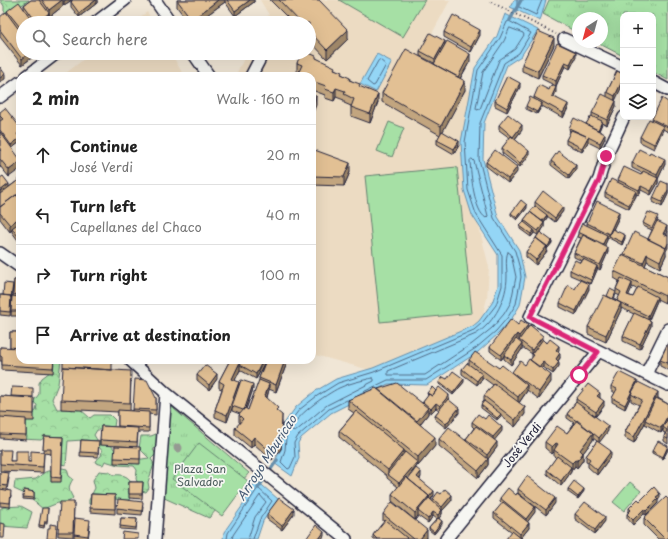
<!DOCTYPE html>
<html lang="en">
<head>
<meta charset="utf-8">
<style>
	:root { --surface:#fff; --page:#f2f2f2; --text:#222; --muted:#767676; --line:#e0e0e0 }
	body { margin:0; font-family:"Playpen Sans",sans-serif; background:var(--page); color:var(--text) }
	.controls { position:absolute; right:12px; top:12px; display:grid; overflow:hidden; border-radius:8px; box-shadow:0 4px 16px #0002 }
	.controls button { width:36px; height:36px; display:grid; place-items:center; padding:0; border:0; border-bottom:1px solid var(--line); background:var(--surface); color:var(--text); font:20px sans-serif }
	.compass { position:absolute; left:572px; top:12px; width:36px; height:36px; border-radius:50%; background:var(--surface); box-shadow:0 4px 16px #0002; rotate:216deg }
	.stop { position:absolute; width:12px; height:12px; margin:-9px; border:3px solid #db2777; border-radius:50%; background:#fff }
	.stop.end { background:#db2777; border-color:#fff; box-shadow:0 1px 4px #0008 }
	.list { margin:0; padding:0; list-style:none }
	h2 { display:flex; justify-content:space-between; align-items:center; height:52px; margin:0; padding:0 16px; font-size:17px }
	h2 small { font-size:13px; font-weight:400; color:var(--muted) }
	.list li { display:grid; grid-template-columns:26px 1fr auto; gap:12px; align-items:center; box-sizing:border-box; height:60px; padding:0 16px; border-top:1px solid var(--line) }
	.list b { display:block; font-size:15px; white-space:nowrap }
	.list p { margin:0; font-size:13px; white-space:nowrap; color:var(--muted) }
	.list em { font-size:13px; font-style:normal; color:var(--muted) }
	.icon { flex:none; width:22px; height:22px; fill:none; stroke:currentColor; stroke-width:2; stroke-linecap:round; stroke-linejoin:round }
	.map { position:relative; flex:none; width:668px; height:539px; overflow:hidden }
	.search { position:absolute; background:var(--surface); box-shadow:0 4px 16px #0002; left:16px; top:16px; width:300px; height:44px; display:flex; align-items:center; gap:10px; box-sizing:border-box; padding:0 14px; border-radius:22px; color:var(--muted); font-size:15px }
	.panel { position:absolute; background:var(--surface); box-shadow:0 4px 16px #0002; left:16px; top:72px; width:300px; height:292px; border-radius:12px }
	.map>svg:first-child { display:block }
	.built { fill:#ecdbc2 }
	.forest { fill:url(#forest-crowns); stroke:#648170 }
	.park { fill:url(#park-tufts); stroke:#648170 }
	.garden { fill:#a6e0a5; stroke:#648170 }
	.water { fill:#94d6f6; stroke:#668eab }
	.lines { fill:none; stroke-linecap:round; stroke-linejoin:round }
	.shore { stroke:#506a86; stroke-width:1 }
	.stream { stroke:#668eab; stroke-width:3.5 }
	.minor-casing { stroke:#22223b; stroke-width:14 }
	.path { stroke:#22223b; stroke-width:2; stroke-dasharray:1 3; stroke-linecap:butt }
	.minor { stroke:#f6f6f2; stroke-width:11 }
	.tree { fill:#959a92 }
	.wall { fill:#c2a57f; stroke:#22223b; fill-rule:evenodd }
	.shaded-wall { fill:#9e8668; stroke:#22223b }
	.building { fill:#e2c094; stroke:#22223b }
	.route { stroke:#db2777; stroke-width:5 }
	.labels { text-anchor:middle; stroke-width:3.5; stroke-linejoin:round; paint-order:stroke }
	.street-label { font-size:11px; fill:#22223b; stroke:#f6f6f2 }
	.park-label { font-size:11px; fill:#4a5b5b; stroke:#f6f6f2 }
	.water-label { font-size:12px; font-style:italic; fill:#445873; stroke:#f6f6f2 }
</style>
</head>
<body>
<div class="map">
<svg width="668" height="539" viewBox="0 0 668 539">
	<defs>
		<pattern id="forest-crowns" width="20" height="18" patternUnits="userSpaceOnUse"><rect width="20" height="18" fill="#a6e0a5"/><path d="M2 6a3 3 0 1 1 6 0M12 15a3 3 0 1 1 6 0" fill="none" stroke="#8fc08f"/></pattern>
		<pattern id="park-tufts" width="24" height="20" patternUnits="userSpaceOnUse"><rect width="24" height="20" fill="#a6e0a5"/><path d="M3 7l-1-3M5 7V3M7 7l1-3M15 17l-1-3M17 17v-4M19 17l1-3" fill="none" stroke="#8fc08f"/></pattern>
	</defs>
	<rect width="100%" height="100%" fill="#f0e6d6"/>
	<filter id="ink" filterUnits="userSpaceOnUse"><feTurbulence type="fractalNoise" baseFrequency=".025" numOctaves="2"/><feDisplacementMap in="SourceGraphic" scale="8" xChannelSelector="R" yChannelSelector="G"/><feConvolveMatrix kernelMatrix="1 2 1 2 8 2 1 2 1" color-interpolation-filters="sRGB"/></filter>
	<g filter="url(#ink)">
		<path class="built" d="M 260,0 L 450,0 L 419,58 L 473,94 L 467,179 L 489,267 L 487,298 L 482,318 L 470,340 L 373,371 L 312,354 L 312,76 L 235,76 L 247,53 L 309,53 L 309,23 L 264,23 L 269,15 Z
			M 147,12 L 154,23 L 132,23 Z
			M 92,53 L 171,53 L 184,76 L 62,76 Z"/>
		<path class="forest" d="M 0,0 L 29,0 L 22,5 L 12,7 L 7,14 L 4,11 L 4,6 Z
			M 41,360 L 61,360 L 58,384 L 52,399 L 57,409 L 80,409 L 90,418 L 94,415 L 110,415 L 115,420 L 114,427 L 109,430 L 97,430 L 94,435 L 97,440 L 110,444 L 115,450 L 135,460 L 149,458 L 139,448 L 141,436 L 151,436 L 156,434 L 160,437 L 159,442 L 153,450 L 156,454 L 151,459 L 154,464 L 148,482 L 149,488 L 146,492 L 141,491 L 136,479 L 137,470 L 134,466 L 118,465 L 105,461 L 103,465 L 96,463 L 95,461 L 101,456 L 102,451 L 97,444 L 87,443 L 83,440 L 68,441 L 66,465 L 61,464 L 62,444 L 45,437 L 41,440 L 21,439 L 21,420 L 36,411 L 37,405 L 33,402 L 39,394 L 39,383 L 42,378 L 50,372 Z
			M 62,468 L 67,469 L 69,476 L 73,479 C 68,487 68,489 73,498 L 66,504 L 58,503 L 43,509 L 25,494 L 14,489 L 15,481 L 36,479 L 45,472 Z
			M 99,471 L 109,472 L 114,475 C 123,474 128,476 133,484 L 129,500 L 112,499 L 105,505 L 89,504 L 89,500 L 95,488 L 93,480 Z
			M 21,506 L 32,512 L 27,528 L 0,526 L 0,509 L 3,507 Z"/>
		<path class="park" d="M 549,0 L 668,0 L 668,80 L 653,72 L 653,15 L 623,15 L 623,56 L 596,42 L 602,42 L 602,18 L 578,18 L 578,33 L 543,14 Z
			M 167,403 L 249,473 L 209,518 L 162,497 Z"/>
		<path class="garden" d="M 339,0 L 425,0 L 403,37 Z
			M 389,122 L 404,128 L 392,157 L 377,151 Z
			M 457,167 L 472,313 L 380,322 L 365,176 Z
			M 199,443 L 248,481 L 222,516 L 172,479 Z
			M 630,482 L 641,491 L 624,511 L 613,502 Z"/>
		<path class="water" d="M 514,0 L 546,0 L 540,21 L 510,7 Z
			M 505,14 L 538,30 L 521,56 L 507,65 L 484,123 L 483,159 L 498,217 L 519,250 L 525,277 L 520,305 L 511,320 L 498,334 L 478,352 L 427,385 L 388,384 L 331,413 L 301,438 L 298,443 L 299,458 L 292,476 L 274,463 L 281,449 L 283,425 L 296,407 L 314,392 L 336,379 L 373,368 L 473,326 L 479,321 L 492,303 L 498,286 L 498,255 L 472,215 L 464,190 L 461,142 L 475,68 L 497,36 Z
			M 377,54 L 392,62 L 376,92 L 360,84 Z
			M 256,480 L 278,499 L 263,521 L 257,539 L 223,539 L 224,532 L 243,505 Z"/>
		<g class="lines">
			<path class="shore" d="M 517,0 L 517,6 L 536,15 L 542,0
				M 510,28 L 523,33 L 524,35 L 515,49 L 499,60 L 480,109 L 477,110 L 476,108 L 483,72 L 504,41 Z
				M 380,60 L 386,65 L 375,85 L 373,86 L 367,81 L 378,61 Z
				M 472,159 L 474,161 L 488,216 L 486,218 C 474,211 471,175 470,161 Z
				M 508,252 L 511,254 L 516,277 L 511,302 L 504,314 L 492,328 L 472,344 L 425,375 L 388,375 L 388,371 L 476,334 C 495,322 507,298 507,276 C 507,269 505,258 508,252 Z
				M 372,378 L 374,379 L 374,381 L 327,405 L 295,432 L 292,431 C 292,417 327,394 339,388 C 349,383 361,381 372,378 Z
				M 347,400 L 329,409 L 298,436 L 294,443 L 295,457 L 290,468 L 288,469 L 281,462 L 285,450 L 287,426 L 299,410 L 317,396 L 338,383 L 374,372 L 474,330 L 482,323 L 496,305 L 502,286 L 502,255 L 476,214 L 468,190 L 465,142 L 478,70 L 500,38 L 507,22 L 509,21 L 531,33 L 519,53 L 504,63 L 480,123 L 479,159 L 494,218 L 515,251 L 520,269 L 521,277 L 516,304 L 508,317 L 496,331 L 476,348 L 426,380 L 388,380 L 359,394
				M 227,539 L 228,533 L 258,488 L 272,501 L 260,519 L 253,539
				M 232,539 L 233,535 L 260,495 L 266,502 L 255,517 L 248,539"/>
			<path class="stream" d="M 510,20 L 521,0
				M 258,488 L 277,460"/>
			<defs>
				<path id="minor" d="M 155,0 L 171,23
					M 95,23 L 125,0
					M 564,39 L 623,67
					M 193,53 L 209,76
					M 27,76 L 57,53
					M 251,76 L 263,53
					M 653,82 L 668,90
					M 0,97 L 20,82
					M 624,117 L 606,156 L 599,179 L 530,317 L 668,385
					M 0,253 L 20,267
					M 130,360 L 166,393 L 346,539
					M 646,374 L 668,329
					M 155,539 L 166,393
					M 446,539 L 598,352"/>
			</defs>
			<use href="#minor" class="minor-casing"/>
			<path class="path" d="M 491,2 L 556,34"/>
			<use href="#minor" class="minor"/>
		</g>
		<circle class="tree" cx="178" cy="448" r="4.5"/>
		<path class="wall" d="M 31,0 L 72,0 L 64,5 L 63,4 L 63,6 L 49,17 L 49,16 L 49,18 L 42,23 L 23,23 L 23,53 L 34,53 L 34,56 L 22,65 L 0,37 L 0,17 L 7,14 L 7,11 L 24,9 L 24,5 Z
			M 97,0 L 97,3 L 79,17 L 71,7 L 71,2 Z
			M 177,0 L 254,0 L 254,2 L 235,16 L 225,2 L 196,23 L 189,23 L 177,7 Z
			M 270,0 L 319,0 L 348,39 L 327,59 L 309,40 L 309,23 L 293,23 Z
			M 444,32 L 480,35 L 471,52 L 444,37 Z
			M 554,45 L 538,78 L 522,71 L 522,64 Z
			M 420,51 L 470,61 L 460,79 L 465,90 L 442,132 L 459,145 L 454,154 L 437,144 L 437,140 L 440,135 L 382,102 L 382,93 L 434,64 L 434,63 L 420,56 Z
			M 576,57 L 570,69 L 565,66 L 556,86 L 542,79 L 542,75 Z
			M 316,58 L 335,69 L 360,87 L 378,102 L 370,123 L 351,116 L 351,106 L 344,103 L 344,100 L 336,97 L 334,101 L 325,98 L 325,95 L 312,90 L 312,91 L 312,76 L 297,72 L 297,63 Z
			M 617,71 L 615,101 L 616,106 L 607,125 L 602,123 L 599,131 L 605,138 L 600,148 L 588,142 L 582,152 L 566,144 L 566,140 L 570,133 L 569,128 L 586,124 L 592,116 L 592,113 L 607,96 L 607,92 Z
			M 520,87 L 507,112 L 495,106 L 495,101 Z
			M 549,90 L 556,92 L 554,96 L 568,108 L 563,118 L 542,106 L 537,114 L 526,109 L 526,106 L 534,99 L 534,97 Z
			M 668,102 L 668,132 L 663,129 L 654,149 L 640,142 L 640,137 L 652,120 L 652,119 Z
			M 20,103 L 20,112 L 19,111 L 19,104 Z
			M 0,112 L 19,137 L 20,142 L 12,148 L 9,177 L 0,166 L 0,168 Z
			M 499,125 L 522,130 L 515,139 L 529,155 L 520,167 L 502,153 L 502,148 L 510,138 L 499,130 Z
			M 312,149 L 350,172 L 344,186 L 312,185 Z
			M 551,161 L 576,170 L 569,179 L 551,165 Z
			M 486,162 L 517,172 L 508,183 L 486,166 Z
			M 632,163 L 665,164 L 658,179 L 658,183 L 651,195 L 641,190 L 639,195 L 636,194 L 636,196 L 629,209 L 605,197 L 605,193 L 618,182 L 618,180 L 641,175 L 642,173 L 632,168 Z
			M 0,178 L 9,187 L 20,179 L 20,243 L 12,232 L 12,230 L 10,232 L 0,219 Z
			M 668,184 L 668,194 L 662,207 L 653,202 L 653,198 Z
			M 535,202 L 563,211 L 555,222 L 547,216 L 547,218 L 544,222 L 544,227 L 541,232 L 552,243 L 547,249 L 547,251 L 536,265 L 526,257 L 526,252 L 536,239 L 536,238 L 538,235 L 534,233 L 531,237 L 520,229 L 520,226 L 524,222 L 524,220 L 535,206 Z
			M 527,208 L 517,220 L 511,215 L 511,213 Z
			M 619,217 L 613,229 L 625,238 L 622,245 L 607,237 L 607,240 L 604,246 L 608,252 L 600,270 L 597,268 L 597,270 L 591,284 L 570,275 L 570,270 L 581,263 L 582,261 L 574,257 L 574,253 L 581,238 L 578,237 L 578,232 L 587,226 L 587,223 Z
			M 658,219 L 657,221 L 667,230 L 664,235 L 666,255 L 660,268 L 647,261 L 645,266 L 668,277 L 665,303 L 657,299 L 657,301 L 649,320 L 651,326 L 640,349 L 623,341 L 623,336 L 634,314 L 621,308 L 621,310 L 606,342 L 588,334 L 588,327 L 607,296 L 616,292 L 616,289 L 619,281 L 614,278 L 614,271 L 624,256 L 624,254 L 648,239 L 652,230 L 643,226 L 643,223 ZM 632,287 L 637,289 L 633,297 L 628,295 ZM 616,294 L 620,296 L 617,301 L 614,299 Z
			M 14,280 L 20,280 L 20,316 L 11,316 L 12,296 L 13,296 Z
			M 13,284 L 10,316 L 0,315 L 0,295 L 3,295 Z
			M 575,289 L 589,289 L 576,315 L 560,307 L 560,303 Z
			M 518,325 L 528,328 L 543,340 L 559,350 L 558,351 L 560,358 L 558,361 L 559,366 L 553,374 L 543,367 L 542,368 L 551,382 L 539,399 L 527,390 L 527,391 L 519,403 L 525,414 L 515,427 L 501,416 L 497,420 L 481,408 L 481,405 L 484,401 L 484,396 L 493,385 L 482,377 L 482,379 L 477,385 L 462,374 L 462,369 L 469,364 L 469,360 L 499,368 L 512,373 L 512,372 L 525,365 L 532,358 L 532,354 L 522,347 L 522,349 L 511,365 L 504,359 L 504,356 L 501,360 L 490,351 L 490,347 Z
			M 10,332 L 20,332 L 20,360 L 54,360 L 53,373 L 2,370 L 2,361 L 0,361 L 0,347 L 10,348 Z
			M 668,343 L 668,370 L 660,366 L 660,360 Z
			M 230,360 L 288,360 L 276,392 L 269,389 L 267,398 L 278,412 L 282,422 L 281,449 L 272,460 L 254,444 L 251,448 L 235,435 L 235,428 L 240,423 L 239,422 L 239,415 L 240,414 L 232,411 L 232,407 L 227,422 L 215,417 L 215,410 L 222,389 L 219,388 L 219,381 ZM 265,362 L 259,378 L 259,381 L 248,410 L 246,409 L 253,389 L 239,386 L 235,380 L 240,370 L 256,379 Z
			M 112,370 L 131,379 L 130,410 L 133,411 L 133,409 L 156,398 L 156,415 L 149,414 L 149,432 L 138,432 L 137,447 L 100,445 L 101,426 L 118,427 L 118,412 L 61,409 L 61,400 Z
			M 197,375 L 217,379 L 209,390 L 197,380 Z
			M 447,379 L 464,382 L 453,395 L 439,384 L 439,382 Z
			M 637,384 L 658,398 L 668,404 L 668,444 L 664,441 L 664,437 L 665,433 L 663,432 L 663,429 L 661,433 L 645,424 L 645,423 L 634,443 L 625,438 L 625,432 L 639,405 L 631,401 L 631,396 L 625,409 L 612,402 L 612,398 L 615,393 L 611,390 L 611,386 Z
			M 378,389 L 423,403 L 423,402 L 428,396 L 427,393 L 449,400 L 459,413 L 446,428 L 435,419 L 435,415 L 439,410 L 436,408 L 431,413 L 428,411 L 428,414 L 420,424 L 435,446 L 418,466 L 417,465 L 417,466 L 407,478 L 408,479 L 421,477 L 420,479 L 434,495 L 431,500 L 433,502 L 433,499 L 441,494 L 452,500 L 442,511 L 442,514 L 439,518 L 442,524 L 434,534 L 429,530 L 429,528 L 437,519 L 433,516 L 428,523 L 418,516 L 415,520 L 392,501 L 392,494 L 398,487 L 387,478 L 387,476 L 339,437 L 339,431 L 354,413 L 348,409 L 348,400 Z
			M 0,396 L 33,398 L 34,404 L 34,421 L 26,421 L 26,440 L 0,438 Z
			M 600,397 L 600,398 L 604,406 L 596,416 L 592,413 L 608,431 L 599,442 L 611,456 L 597,475 L 588,467 L 588,462 L 586,461 L 586,456 L 597,441 L 593,438 L 593,440 L 583,453 L 583,460 L 577,468 L 575,466 L 572,470 L 571,470 L 571,472 L 561,486 L 547,474 L 547,470 L 556,458 L 554,456 L 554,452 L 552,454 L 545,448 L 545,442 L 567,433 L 574,423 L 567,418 L 567,414 L 576,402 L 576,399 Z
			M 485,419 L 502,431 L 494,440 L 497,447 L 488,459 L 488,465 L 478,478 L 439,446 L 439,439 L 466,440 L 466,439 L 474,428 L 472,426 L 472,422 Z
			M 44,436 L 63,437 L 61,482 L 51,482 L 51,454 L 44,453 L 43,473 L 0,471 L 0,450 L 11,461 L 31,462 L 43,452 Z
			M 81,440 L 99,441 L 98,457 L 80,456 Z
			M 668,446 L 663,459 L 652,453 L 652,451 Z
			M 140,447 L 140,464 L 114,463 L 114,458 Z
			M 0,472 L 9,478 L 7,490 L 11,495 L 10,507 L 0,506 Z
			M 129,482 L 143,482 L 142,499 L 129,498 Z
			M 518,489 L 555,503 L 546,515 L 518,493 L 535,512 L 527,522 L 529,528 L 521,538 L 512,532 L 494,518 L 494,513 L 502,504 L 500,502 L 500,498 L 516,495 L 518,493 Z
			M 568,489 L 584,491 L 578,499 L 568,492 Z
			M 24,490 L 34,492 L 34,500 L 23,499 Z
			M 91,494 L 115,495 L 115,514 L 90,512 Z
			M 660,498 L 646,515 L 644,514 L 633,525 L 627,518 L 627,514 L 629,511 L 629,508 L 640,501 Z
			M 74,502 L 73,537 L 58,536 L 58,532 Z
			M 143,507 L 142,515 L 117,513 L 117,508 Z
			M 48,508 L 47,523 L 45,523 L 44,528 L 39,527 L 39,525 Z
			M 267,514 L 294,514 L 282,530 L 267,519 Z
			M 383,514 L 427,537 L 426,539 L 373,539 L 373,535 L 384,522 L 383,521 Z
			M 575,514 L 605,521 L 595,534 L 575,519 Z
			M 121,518 L 137,519 L 136,530 L 120,529 Z
			M 644,518 L 668,539 L 658,539 L 644,525 Z
			M 90,525 L 88,539 L 74,538 L 74,534 Z"/>
		<path class="shaded-wall" d="M 62,0 L 63,0 L 63,6 L 49,17 L 49,10 Z
			M 66,0 L 72,0 L 64,5 L 64,1 Z
			M 96,0 L 97,0 L 97,3 L 79,17 L 79,13 Z
			M 218,0 L 225,0 L 225,2 L 196,23 L 192,23 L 192,20 Z
			M 250,0 L 254,0 L 254,2 L 235,16 L 235,11 Z
			M 49,13 L 49,18 L 42,23 L 37,23 Z
			M 348,30 L 348,39 L 327,59 L 327,50 Z
			M 480,30 L 480,35 L 471,52 L 471,47 Z
			M 554,38 L 554,45 L 538,78 L 538,71 Z
			M 445,41 L 445,45 L 435,64 L 435,59 Z
			M 576,52 L 576,57 L 570,69 L 570,64 Z
			M 29,53 L 34,53 L 34,56 L 22,65 L 22,59 Z
			M 470,54 L 470,61 L 457,84 L 457,77 Z
			M 565,62 L 565,66 L 556,86 L 556,81 Z
			M 5,74 L 5,79 L 0,82 L 0,78 Z
			M 623,79 L 623,84 L 615,101 L 615,96 Z
			M 465,81 L 465,90 L 441,135 L 441,126 Z
			M 520,83 L 520,87 L 507,112 L 507,108 Z
			M 556,87 L 556,92 L 552,100 L 552,96 Z
			M 336,88 L 336,97 L 334,101 L 334,92 Z
			M 378,94 L 378,102 L 370,123 L 370,114 Z
			M 316,96 L 316,105 L 312,115 L 312,106 Z
			M 616,101 L 616,106 L 607,125 L 607,120 Z
			M 542,103 L 542,105 L 537,114 L 537,112 Z
			M 568,104 L 568,108 L 563,118 L 563,113 Z
			M 602,121 L 602,124 L 598,132 L 598,130 Z
			M 522,125 L 522,130 L 513,141 L 513,137 Z
			M 663,126 L 663,130 L 654,149 L 654,144 Z
			M 20,132 L 20,137 L 17,139 L 17,134 Z
			M 605,134 L 605,138 L 600,148 L 600,143 Z
			M 588,137 L 588,142 L 582,152 L 582,148 Z
			M 20,138 L 20,142 L 11,149 L 11,145 Z
			M 459,141 L 459,145 L 454,154 L 454,149 Z
			M 529,151 L 529,155 L 520,167 L 520,163 Z
			M 665,159 L 665,164 L 658,179 L 658,183 L 651,195 L 651,191 L 657,179 L 657,175 Z
			M 20,162 L 20,169 L 9,177 L 9,170 Z
			M 350,163 L 350,172 L 344,186 L 344,177 Z
			M 576,165 L 576,170 L 569,179 L 569,175 Z
			M 517,167 L 517,172 L 508,183 L 508,179 Z
			M 9,184 L 9,189 L 0,196 L 0,191 Z
			M 641,186 L 641,190 L 639,195 L 639,190 Z
			M 668,190 L 668,194 L 662,207 L 662,202 Z
			M 636,191 L 636,196 L 629,209 L 629,205 Z
			M 20,193 L 20,197 L 0,208 Z
			M 527,205 L 527,208 L 517,220 L 517,218 Z
			M 563,207 L 563,211 L 555,222 L 555,218 Z
			M 619,212 L 619,217 L 610,236 L 609,236 L 609,234 Z
			M 547,215 L 547,218 L 542,224 L 542,222 Z
			M 20,217 L 20,224 L 12,228 L 12,230 L 10,232 L 10,225 Z
			M 544,223 L 544,227 L 538,236 L 538,231 Z
			M 667,226 L 667,230 L 663,238 L 663,234 Z
			M 534,230 L 534,233 L 531,237 L 531,234 Z
			M 607,235 L 607,240 L 603,249 L 603,244 Z
			M 625,235 L 625,238 L 622,245 L 622,242 Z
			M 552,241 L 552,243 L 547,249 L 547,247 Z
			M 668,243 L 668,248 L 666,251 L 666,255 L 660,268 L 660,261 Z
			M 547,246 L 547,251 L 536,265 L 536,260 Z
			M 608,248 L 608,252 L 600,270 L 600,265 Z
			M 647,254 L 647,261 L 643,270 L 643,263 Z
			M 597,266 L 597,270 L 591,284 L 591,280 Z
			M 632,283 L 632,288 L 627,299 L 627,295 Z
			M 589,284 L 589,289 L 576,315 L 576,311 Z
			M 668,290 L 668,297 L 665,303 L 665,296 Z
			M 657,297 L 657,301 L 648,321 L 648,316 Z
			M 621,303 L 621,310 L 606,342 L 606,335 Z
			M 651,321 L 651,326 L 640,349 L 640,344 Z
			M 528,325 L 528,329 L 519,341 L 519,336 Z
			M 517,334 L 517,339 L 505,355 L 504,355 L 504,356 L 501,360 L 501,355 Z
			M 543,336 L 543,340 L 532,354 L 532,350 Z
			M 522,344 L 522,349 L 511,365 L 511,360 Z
			M 559,346 L 559,350 L 556,354 L 556,350 Z
			M 560,353 L 560,358 L 556,364 L 556,359 Z
			M 241,360 L 245,360 L 240,365 L 240,370 L 232,386 L 232,379 Z
			M 263,360 L 266,360 L 256,379 L 256,374 Z
			M 285,360 L 288,360 L 276,392 L 276,385 Z
			M 543,362 L 543,367 L 539,372 L 539,368 Z
			M 559,362 L 559,366 L 553,374 L 553,370 Z
			M 217,374 L 217,379 L 209,390 L 209,385 Z
			M 482,374 L 482,379 L 477,385 L 477,381 Z
			M 551,375 L 551,382 L 539,399 L 539,392 Z
			M 464,379 L 464,382 L 453,395 L 453,393 Z
			M 637,381 L 637,386 L 631,394 L 631,396 L 625,409 L 625,405 Z
			M 239,382 L 239,389 L 227,422 L 227,415 Z
			M 253,384 L 253,389 L 244,415 L 244,410 Z
			M 269,384 L 269,390 L 265,403 L 265,396 Z
			M 527,385 L 527,391 L 518,404 L 518,397 Z
			M 658,392 L 658,399 L 645,420 L 645,423 L 634,443 L 634,437 Z
			M 600,393 L 600,397 L 597,401 L 597,396 Z
			M 449,395 L 449,400 L 440,411 L 440,406 Z
			M 604,401 L 604,406 L 596,416 L 596,412 Z
			M 436,403 L 436,408 L 431,413 L 431,409 Z
			M 525,407 L 525,414 L 515,427 L 515,420 Z
			M 428,408 L 428,414 L 416,429 L 416,422 Z
			M 459,408 L 459,413 L 446,428 L 446,424 Z
			M 501,414 L 501,416 L 497,420 L 497,418 Z
			M 282,415 L 281,449 L 272,460 L 272,453 Z
			M 668,415 L 668,419 L 663,427 L 663,429 L 661,433 L 661,428 Z
			M 608,426 L 608,431 L 599,443 L 599,438 Z
			M 502,427 L 502,431 L 493,442 L 493,437 Z
			M 593,433 L 593,440 L 580,457 L 580,450 Z
			M 254,437 L 254,444 L 251,448 L 251,441 Z
			M 435,437 L 435,446 L 418,466 L 418,457 Z
			M 497,442 L 497,447 L 488,459 L 488,465 L 478,478 L 478,471 L 487,459 L 487,455 Z
			M 556,443 L 556,449 L 554,450 L 554,452 L 552,454 L 552,447 Z
			M 668,447 L 668,450 L 663,459 L 663,457 Z
			M 404,450 L 404,456 L 388,474 L 388,470 Z
			M 611,451 L 611,456 L 597,475 L 597,470 Z
			M 583,453 L 583,460 L 577,468 L 577,461 Z
			M 575,460 L 575,466 L 572,470 L 572,463 Z
			M 417,462 L 417,466 L 399,488 L 399,483 Z
			M 571,467 L 571,472 L 561,486 L 561,481 Z
			M 421,472 L 421,477 L 417,481 L 417,477 Z
			M 584,489 L 584,491 L 578,499 L 578,497 Z
			M 434,491 L 434,495 L 429,502 L 429,497 Z
			M 660,494 L 660,498 L 658,500 L 658,503 L 646,515 L 646,511 L 656,497 Z
			M 452,495 L 452,500 L 442,511 L 442,514 L 438,520 L 438,515 L 442,510 L 442,507 Z
			M 429,496 L 429,503 L 418,511 L 418,516 L 415,520 L 415,513 Z
			M 555,498 L 555,503 L 546,515 L 546,510 Z
			M 535,507 L 535,512 L 526,524 L 526,519 Z
			M 294,509 L 294,514 L 282,530 L 282,526 Z
			M 644,509 L 644,514 L 633,525 L 633,520 Z
			M 433,512 L 433,516 L 428,523 L 428,519 Z
			M 605,517 L 605,521 L 595,534 L 595,530 Z
			M 442,521 L 442,524 L 434,534 L 434,532 Z
			M 529,523 L 529,528 L 520,539 L 520,534 Z
			M 427,530 L 427,537 L 426,539 L 420,539 Z
			M 324,532 L 324,536 L 322,539 L 319,539 Z"/>
		<path class="building" d="M 31,0 L 39,0 L 49,13 L 37,23 L 24,5 Z
			M 42,0 L 62,0 L 49,10 Z
			M 73,0 L 96,0 L 79,13 L 71,2 Z
			M 177,0 L 218,0 L 192,20 Z
			M 227,0 L 250,0 L 235,11 Z
			M 279,0 L 319,0 L 348,30 L 327,50 L 309,31 L 309,23 L 301,23 Z
			M 19,2 L 34,23 L 23,23 L 23,31 L 7,11 Z
			M 6,12 L 23,35 L 23,53 L 29,53 L 22,59 L 0,30 L 0,17 Z
			M 453,15 L 480,30 L 471,47 L 444,32 Z
			M 538,31 L 554,38 L 538,71 L 522,64 Z
			M 430,33 L 445,41 L 435,59 L 420,51 Z
			M 447,41 L 470,54 L 458,77 L 434,64 Z
			M 557,43 L 576,52 L 570,64 L 565,62 L 556,81 L 542,75 Z
			M 406,49 L 465,81 L 441,126 L 382,93 Z
			M 301,53 L 309,53 L 316,56 L 316,58 L 335,67 L 334,69 L 342,72 L 341,74 L 350,78 L 349,80 L 360,84 L 359,86 L 378,94 L 370,114 L 351,107 L 354,99 L 344,94 L 345,91 L 336,88 L 334,92 L 325,89 L 326,86 L 312,81 L 312,82 L 312,76 L 297,76 L 302,65 L 297,63 Z
			M 0,67 L 5,74 L 0,78 Z
			M 617,71 L 623,74 L 623,79 L 615,96 L 607,92 Z
			M 507,76 L 520,83 L 507,108 L 495,101 Z
			M 539,85 L 549,90 L 551,85 L 556,87 L 552,96 L 568,104 L 563,113 L 534,97 Z
			M 602,94 L 616,101 L 607,120 L 592,113 Z
			M 312,95 L 316,96 L 312,106 Z
			M 530,97 L 542,103 L 537,112 L 526,106 Z
			M 662,98 L 668,102 L 668,127 L 652,119 Z
			M 5,108 L 20,127 L 20,132 L 17,134 L 20,138 L 11,145 L 0,130 L 0,121 L 3,119 L 0,116 L 0,112 Z
			M 508,114 L 522,125 L 513,137 L 499,125 Z
			M 591,116 L 602,121 L 598,130 L 586,124 Z
			M 574,118 L 605,134 L 600,143 L 588,137 L 582,148 L 566,140 L 571,130 L 586,136 L 569,128 Z
			M 649,119 L 663,126 L 654,144 L 640,137 Z
			M 442,131 L 459,141 L 454,149 L 437,140 Z
			M 0,132 L 20,159 L 20,162 L 9,170 L 0,159 L 0,151 L 1,150 L 0,150 Z
			M 511,136 L 529,151 L 520,163 L 502,148 Z
			M 312,149 L 350,163 L 344,177 L 312,176 Z
			M 639,149 L 649,154 L 650,152 L 665,159 L 657,175 L 632,163 Z
			M 495,150 L 517,167 L 508,179 L 486,162 Z
			M 558,151 L 576,165 L 569,175 L 551,161 Z
			M 624,167 L 641,175 L 643,171 L 658,178 L 651,191 L 641,186 L 639,190 L 618,180 Z
			M 3,176 L 9,184 L 0,191 L 0,178 Z
			M 20,179 L 20,193 L 17,195 L 16,195 L 0,207 L 0,194 Z
			M 611,179 L 636,191 L 629,205 L 605,193 Z
			M 661,181 L 668,184 L 668,190 L 662,202 L 653,198 Z
			M 543,191 L 563,207 L 555,218 L 535,202 Z
			M 16,195 L 18,197 L 20,196 L 20,217 L 10,225 L 0,213 L 0,207 Z
			M 521,200 L 527,205 L 517,218 L 511,213 Z
			M 597,201 L 619,212 L 609,234 L 587,223 Z
			M 535,206 L 547,215 L 542,221 L 530,212 L 529,213 Z
			M 530,212 L 544,223 L 538,231 L 524,220 Z
			M 648,212 L 658,216 L 652,228 L 643,223 Z
			M 657,221 L 667,226 L 663,234 L 668,236 L 668,243 L 666,248 L 648,239 Z
			M 20,222 L 20,239 L 12,228 Z
			M 524,222 L 534,230 L 531,234 L 520,226 Z
			M 582,223 L 607,235 L 603,244 L 578,232 Z
			M 612,229 L 625,235 L 622,242 L 609,236 Z
			M 668,231 L 668,236 L 666,235 Z
			M 540,232 L 552,241 L 547,247 L 536,238 Z
			M 634,232 L 666,248 L 660,261 L 647,254 L 643,263 L 624,254 Z
			M 583,235 L 608,248 L 600,265 L 574,253 Z
			M 536,238 L 547,246 L 536,260 L 526,252 Z
			M 622,255 L 668,277 L 668,290 L 665,296 L 614,271 Z
			M 583,259 L 597,266 L 591,280 L 570,270 L 575,260 L 581,263 Z
			M 621,278 L 632,283 L 627,295 L 633,297 L 638,287 L 657,297 L 648,316 L 617,301 L 621,292 L 616,289 Z
			M 14,280 L 20,280 L 20,295 L 13,294 Z
			M 580,280 L 589,284 L 576,311 L 560,303 L 568,285 L 575,289 Z
			M 4,283 L 13,284 L 11,298 L 11,296 L 3,295 Z
			M 610,289 L 616,292 L 613,299 L 607,296 Z
			M 0,295 L 11,296 L 10,312 L 0,311 Z
			M 604,295 L 621,303 L 606,335 L 588,327 Z
			M 12,296 L 20,297 L 20,311 L 11,311 Z
			M 634,313 L 651,321 L 640,344 L 623,336 Z
			M 511,319 L 518,325 L 521,320 L 528,325 L 519,336 L 517,334 L 501,355 L 490,347 Z
			M 530,325 L 543,336 L 532,350 L 519,340 Z
			M 10,332 L 20,332 L 20,348 L 10,347 Z
			M 516,339 L 522,344 L 511,360 L 504,355 Z
			M 543,339 L 547,343 L 550,339 L 559,346 L 556,350 L 560,353 L 556,359 L 559,362 L 553,370 L 543,362 L 539,367 L 530,360 L 534,355 L 532,354 Z
			M 668,343 L 668,363 L 660,360 Z
			M 0,347 L 20,348 L 20,360 L 54,360 L 53,368 L 2,365 L 2,356 L 0,356 Z
			M 475,352 L 499,368 L 502,365 L 527,385 L 518,397 L 469,360 Z
			M 529,359 L 551,375 L 539,392 L 512,372 L 520,361 L 525,365 Z
			M 63,360 L 112,360 L 112,370 L 63,367 Z
			M 230,360 L 241,360 L 232,379 L 239,382 L 227,415 L 215,410 L 224,384 L 219,381 Z
			M 242,360 L 263,360 L 256,374 L 240,365 Z
			M 266,360 L 285,360 L 276,385 L 259,378 Z
			M 467,363 L 482,374 L 477,381 L 462,369 Z
			M 205,365 L 217,374 L 209,385 L 197,375 Z
			M 63,367 L 131,371 L 130,403 L 61,400 Z
			M 453,371 L 464,379 L 453,393 L 439,382 L 443,377 L 447,379 Z
			M 619,372 L 637,381 L 625,405 L 612,398 L 617,389 L 611,386 Z
			M 135,379 L 147,380 L 156,398 L 156,410 L 133,409 Z
			M 241,380 L 253,384 L 245,408 L 243,410 L 232,406 Z
			M 259,380 L 269,384 L 265,396 L 278,408 L 276,410 L 282,415 L 281,443 L 272,453 L 254,437 L 251,441 L 235,428 L 243,419 L 239,415 L 245,408 L 248,410 Z
			M 638,382 L 658,392 L 634,437 L 625,432 L 642,400 L 631,394 Z
			M 397,383 L 428,408 L 417,421 L 378,389 Z
			M 494,384 L 525,407 L 515,420 L 484,396 Z
			M 588,384 L 600,393 L 597,396 L 604,401 L 596,412 L 576,399 Z
			M 12,387 L 33,388 L 33,397 L 11,396 Z
			M 432,387 L 436,391 L 432,396 L 427,393 Z
			M 439,387 L 449,395 L 440,406 L 436,403 L 431,409 L 423,402 L 429,394 L 432,396 Z
			M 376,388 L 435,437 L 418,457 L 348,400 Z
			M 0,396 L 34,398 L 34,414 L 0,412 Z
			M 656,398 L 668,404 L 668,415 L 661,428 L 645,420 Z
			M 448,399 L 459,408 L 446,424 L 435,415 Z
			M 484,401 L 501,414 L 497,418 L 481,405 Z
			M 576,402 L 608,426 L 599,438 L 593,433 L 567,414 Z
			M 118,410 L 149,412 L 149,428 L 118,426 Z
			M 356,411 L 404,450 L 388,470 L 339,431 Z
			M 478,414 L 485,419 L 488,415 L 502,427 L 493,437 L 472,422 Z
			M 0,417 L 26,419 L 26,435 L 0,434 Z
			M 668,418 L 668,439 L 664,437 L 667,430 L 663,427 Z
			M 577,420 L 593,433 L 580,450 L 583,453 L 577,461 L 575,460 L 572,463 L 554,450 L 558,444 L 556,443 L 552,447 L 545,442 L 557,426 L 567,433 Z
			M 101,426 L 138,428 L 137,442 L 100,440 Z
			M 476,426 L 497,442 L 487,455 L 466,439 Z
			M 449,427 L 488,459 L 478,471 L 439,439 Z
			M 44,436 L 63,437 L 61,478 L 51,477 L 51,449 L 43,449 Z
			M 81,440 L 99,441 L 98,453 L 80,452 Z
			M 597,441 L 611,451 L 597,470 L 588,462 L 590,459 L 586,456 Z
			M 658,441 L 668,446 L 663,457 L 652,451 Z
			M 115,446 L 140,447 L 140,459 L 114,458 Z
			M 0,450 L 11,450 L 10,461 L 15,461 L 15,451 L 28,451 L 28,462 L 31,462 L 31,451 L 44,452 L 43,467 L 0,464 Z
			M 405,452 L 417,462 L 399,483 L 387,474 Z
			M 557,456 L 571,467 L 561,481 L 547,470 Z
			M 416,468 L 421,472 L 417,477 L 434,491 L 429,497 L 429,496 L 408,479 Z
			M 0,472 L 9,473 L 7,486 L 0,485 Z
			M 527,476 L 555,498 L 546,510 L 518,489 Z
			M 406,477 L 429,496 L 415,513 L 392,494 Z
			M 574,481 L 584,489 L 578,497 L 568,489 Z
			M 129,482 L 143,482 L 142,494 L 129,494 Z
			M 654,487 L 660,494 L 656,497 L 658,499 L 646,511 L 644,509 L 633,520 L 627,514 L 631,510 L 629,508 L 638,499 L 640,501 Z
			M 508,488 L 516,495 L 517,493 L 535,507 L 526,519 L 500,498 Z
			M 0,489 L 11,491 L 10,503 L 0,502 Z
			M 445,489 L 452,495 L 442,507 L 433,499 L 438,492 L 441,494 Z
			M 24,490 L 34,492 L 34,498 L 23,497 Z
			M 91,494 L 115,495 L 115,509 L 90,508 Z
			M 666,497 L 668,499 L 668,539 L 665,539 L 644,518 Z
			M 279,498 L 294,509 L 282,526 L 267,514 Z
			M 429,498 L 442,510 L 438,515 L 433,512 L 428,519 L 418,511 Z
			M 118,499 L 143,502 L 142,511 L 117,508 Z
			M 60,502 L 74,502 L 73,532 L 58,532 Z
			M 392,502 L 427,530 L 420,539 L 414,539 L 383,514 Z
			M 503,502 L 529,523 L 520,534 L 494,513 Z
			M 585,502 L 605,517 L 595,530 L 575,514 Z
			M 42,508 L 48,508 L 47,521 L 45,521 L 44,526 L 39,525 Z
			M 75,518 L 90,520 L 88,536 L 74,534 Z
			M 121,518 L 137,519 L 136,528 L 120,526 Z
			M 438,518 L 442,521 L 434,532 L 429,528 Z
			M 385,520 L 407,538 L 406,539 L 377,539 L 373,535 Z
			M 0,523 L 5,524 L 4,538 L 0,538 Z
			M 50,524 L 57,525 L 56,539 L 47,539 L 48,528 L 50,528 Z
			M 316,525 L 324,532 L 319,539 L 306,539 Z
			M 512,531 L 522,539 L 506,539 Z
			M 123,532 L 138,534 L 138,539 L 122,539 Z"/>
	</g>
	<g class="lines" filter="url(#ink)">
		<path class="route" d="M 579,375 L 598,352 L 530,317 L 599,180 L 606,156"/>
	</g>
	<g class="labels">
		<g class="street-label">
			<text transform="translate(522 445) rotate(-51)" y="4">José Verdi</text>
		</g>
		<g class="park-label">
			<text x="200" y="473">Plaza San<tspan x="200" dy="13">Salvador</tspan></text>
		</g>
		<g class="water-label">
			<text transform="translate(267 458) rotate(-57)" y="4">Arroyo Mburicao</text>
		</g>
	</g>
</svg>
<div class="controls">
<button>+</button>
<button>−</button>
<button><svg class="icon" aria-label="layers" viewBox="0 0 24 24"><path d="M12 4l9 5-9 5-9-5zM3 14l9 5 9-5"/></svg></button>
</div>
<svg class="compass" viewBox="-18 -18 36 36"><path d="M0-13l5 13h-10z" fill="#e53935"/><path d="M0 13l5-13h-10z" fill="#767676"/></svg>
<div class="stop" style="left:579px;top:375px"></div>
<div class="stop end" style="left:606px;top:156px"></div>
<div class="search"><svg class="icon" aria-label="search" viewBox="0 0 24 24"><circle cx="10" cy="10" r="6"/><path d="M15 15l6 6"/></svg>Search here</div>
<section class="panel">
<h2>2 min<small>Walk · 160 m</small></h2>
<ul class="list">
<li><svg class="icon" aria-label="ahead" viewBox="0 0 24 24"><path d="M12 20V5M6 11l6-6 6 6"/></svg><div><b>Continue</b><p>José Verdi</p></div><em>20 m</em></li>
<li><svg class="icon" aria-label="left" viewBox="0 0 24 24"><path d="M17 20v-9H6M10 6l-5 5 5 5"/></svg><div><b>Turn left</b><p>Capellanes del Chaco</p></div><em>40 m</em></li>
<li><svg class="icon" aria-label="right" viewBox="0 0 24 24"><path d="M7 20v-9h11M14 6l5 5-5 5"/></svg><div><b>Turn right</b></div><em>100 m</em></li>
<li><svg class="icon" aria-label="arrive" viewBox="0 0 24 24"><path d="M6 21V4h12l-3 4 3 4H6"/></svg><div><b>Arrive at destination</b></div></li>
</ul>
</section>
</div>
</body>
</html>
